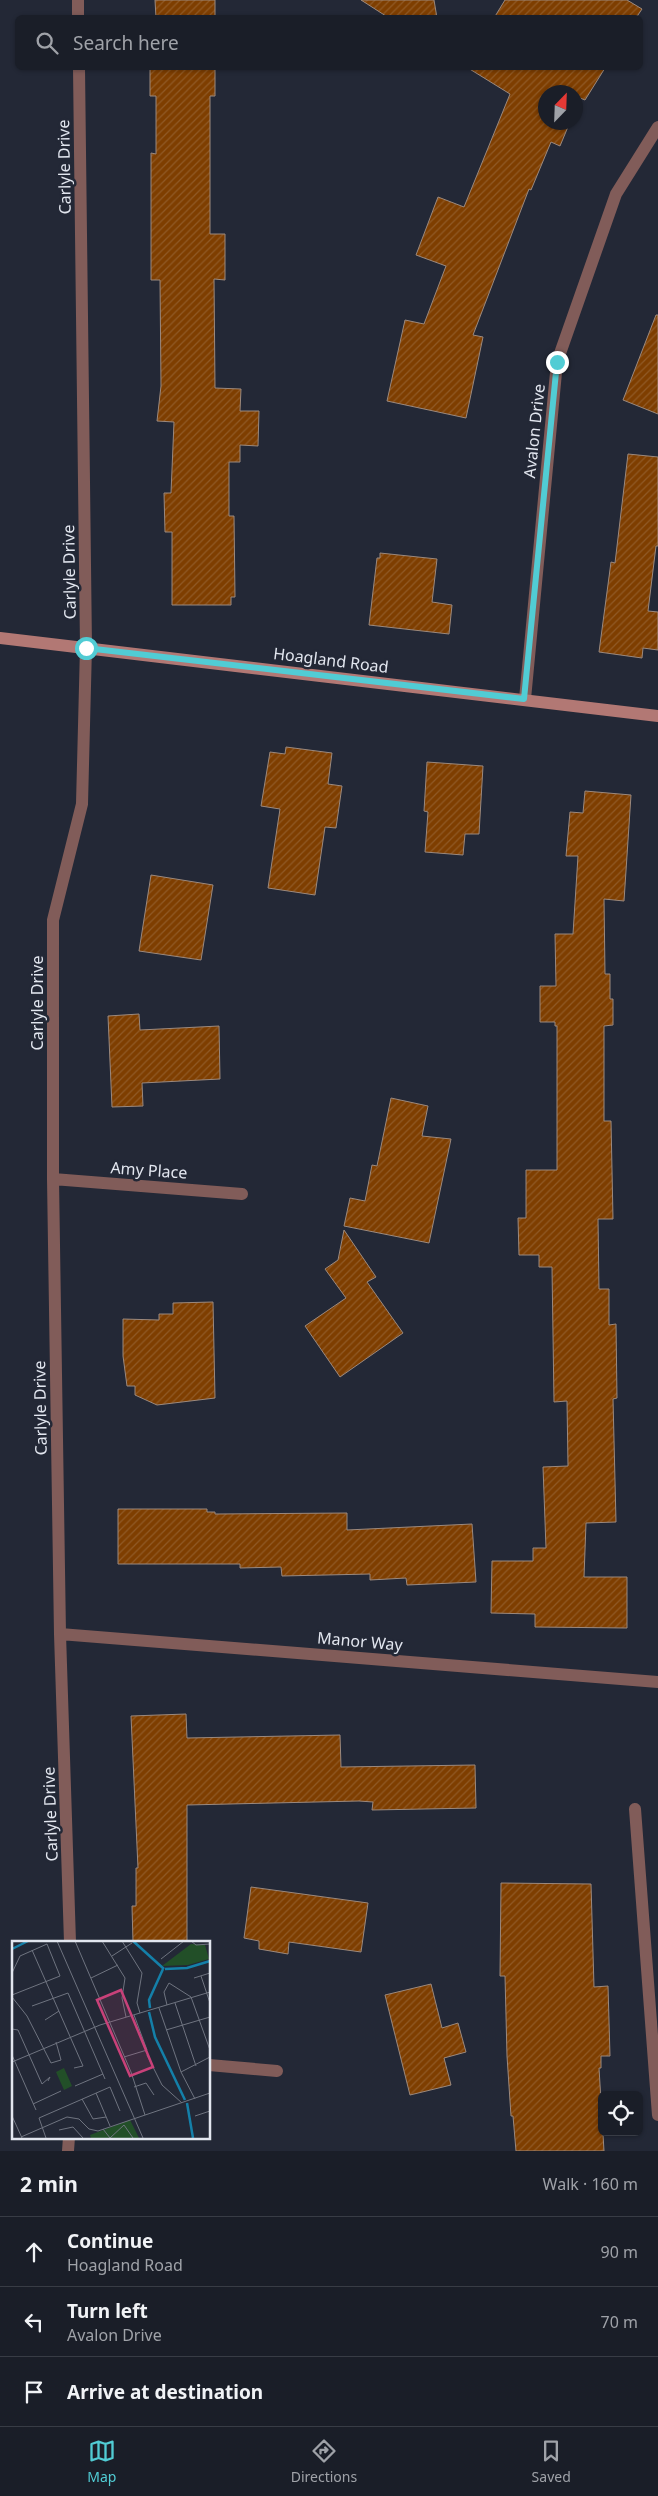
<!DOCTYPE html>
<html lang="en">
<head>
<meta charset="utf-8">
<style>
	:root { --surface:#1a1e28; --page:#272b34; --text:#f1f3f6; --muted:#9fa2a8; --line:#383c45; --accent:#51ccd4 }
	body { margin:0; font-family:"Noto Sans",sans-serif; background:var(--page); color:var(--text) }
	.controls { position:absolute; right:15px; bottom:15px; display:grid; overflow:hidden; border-radius:8px; box-shadow:0 1px 4px #0004 }
	.controls button { width:45px; height:45px; display:grid; place-items:center; padding:0; border:0; border-bottom:1px solid var(--line); background:var(--surface); color:var(--text); font:25px sans-serif }
	.compass { position:absolute; left:538px; top:85px; width:45px; height:45px; border-radius:50%; background:var(--surface); box-shadow:0 1px 4px #0004; rotate:23deg }
	.stop { position:absolute; width:15px; height:15px; margin:-11px; border:4px solid #51ccd4; border-radius:50%; background:#fff }
	.stop.end { background:#51ccd4; border-color:#fff; box-shadow:0 1px 5px #0008 }
	.list { margin:0; padding:0; list-style:none }
	h2 { display:flex; justify-content:space-between; align-items:center; height:65px; margin:0; padding:0 20px; font-size:21px }
	h2 small { font-size:16px; font-weight:400; color:var(--muted) }
	.list li { display:grid; grid-template-columns:32px 1fr auto; gap:15px; align-items:center; box-sizing:border-box; height:70px; padding:0 20px; border-top:1px solid var(--line) }
	.list b { display:block; font-size:19px; white-space:nowrap }
	.list p { margin:0; font-size:16px; white-space:nowrap; color:var(--muted) }
	.list em { font-size:16px; font-style:normal; color:var(--muted) }
	.icon { flex:none; width:28px; height:28px; fill:none; stroke:currentColor; stroke-width:2; stroke-linecap:round; stroke-linejoin:round }
	.map { position:relative; flex:none; width:658px; height:2151px; overflow:hidden }
	.search { position:absolute; background:var(--surface); box-shadow:0 1px 4px #0004; left:15px; right:15px; top:15px; height:55px; display:flex; align-items:center; gap:12px; box-sizing:border-box; padding:0 18px; border-radius:8px; color:var(--muted); font-size:19px }
	.sheet { height:275px; background:var(--surface) }
	nav { display:flex; justify-content:space-around; align-items:center; box-sizing:border-box; height:70px; border-top:1px solid var(--line); background:var(--surface); font-size:14px; color:var(--muted) }
	nav a { display:grid; justify-items:center; gap:2px }
	nav .on { color:var(--accent) }
	.map>svg:first-child { display:block }
	.building { fill:url(#building-hatch); stroke:#9b897e }
	.lines { fill:none; stroke-linecap:round; stroke-linejoin:round }
	.street { stroke:#815c59; stroke-width:12 }
	.secondary { stroke:#b27874; stroke-width:12 }
	.route { stroke:#51ccd4; stroke-width:6 }
	.labels { text-anchor:middle; stroke-width:5; stroke-linejoin:round; paint-order:stroke }
	.street-label { font-size:16px; fill:#e2e6ef; stroke:#232836 }
	.inset-river { fill:none; stroke:#1480a9; stroke-width:2.5 }
	.inset-road { fill:none; stroke:#6f7480; stroke-width:1 }
	.view { fill:#c84179; fill-opacity:0.15; stroke:#c84179; stroke-width:2.5 }
	.inset-edge { fill:none; stroke:#e2e6ef; stroke-width:2.5 }
</style>
</head>
<body>
<div class="map">
<svg width="658" height="2151" viewBox="0 0 658 2151">
	<defs>
		<pattern id="building-hatch" width="6" height="6" patternUnits="userSpaceOnUse" patternTransform="scale(1.25)"><rect width="6" height="6" fill="#7e3e00"/><path d="M-1 1l2-2M0 6l6-6M5 7l2-2" fill="none" stroke="#905a26"/></pattern>
	</defs>
	<rect width="100%" height="100%" fill="#232836"/>
	<path class="building" d="M 155,0 L 215,0 L 215,18 L 156,18 Z
		M 361,0 L 434,0 L 437,18 L 389,18 Z
		M 505,0 L 627,0 L 642,9 L 636,18 L 494,18 Z
		M 150,68 L 215,68 L 215,96 L 210,96 L 210,234 L 225,234 L 225,280 L 214,279 L 215,388 L 241,389 L 240,411 L 259,411 L 258,446 L 240,445 L 240,462 L 229,462 L 229,516 L 234,516 L 235,597 L 231,597 L 231,605 L 172,605 L 172,532 L 165,532 L 164,493 L 171,493 L 174,422 L 157,421 L 161,386 L 160,280 L 151,280 L 151,153 L 156,154 L 156,96 L 150,96 Z
		M 468,68 L 605,68 L 585,100 L 580,98 L 576,109 L 576,92 L 546,92 L 546,122 L 570,122 L 560,146 L 551,142 L 531,190 L 529,189 L 473,335 L 483,337 L 466,418 L 387,401 L 405,320 L 424,324 L 446,266 L 416,255 L 438,197 L 464,207 L 510,94 Z
		M 656,315 L 658,315 L 658,414 L 623,400 Z
		M 628,454 L 658,457 L 658,546 L 656,546 L 648,611 L 658,612 L 658,650 L 643,648 L 642,658 L 599,652 L 611,562 L 615,563 Z
		M 380,553 L 437,559 L 432,602 L 452,605 L 449,634 L 369,625 L 377,558 L 380,558 Z
		M 286,747 L 332,753 L 328,784 L 342,786 L 336,828 L 325,827 L 315,895 L 268,888 L 280,809 L 261,806 L 270,752 L 285,754 Z
		M 427,762 L 483,766 L 479,834 L 465,834 L 463,855 L 425,852 L 428,812 L 424,811 Z
		M 585,791 L 631,795 L 624,901 L 604,899 L 605,974 L 610,974 L 610,999 L 613,999 L 613,1025 L 604,1026 L 604,1121 L 611,1121 L 613,1219 L 598,1219 L 599,1289 L 609,1289 L 609,1325 L 616,1324 L 617,1398 L 613,1399 L 616,1522 L 586,1523 L 584,1577 L 627,1577 L 627,1628 L 535,1627 L 535,1614 L 491,1613 L 492,1561 L 533,1561 L 533,1548 L 546,1548 L 543,1467 L 568,1466 L 567,1401 L 554,1402 L 552,1267 L 539,1267 L 539,1255 L 519,1255 L 518,1218 L 526,1218 L 526,1170 L 557,1170 L 557,1026 L 555,1026 L 555,1022 L 540,1022 L 540,986 L 556,986 L 555,934 L 573,934 L 578,856 L 566,856 L 570,812 L 583,813 Z
		M 151,875 L 213,885 L 201,960 L 139,951 Z
		M 139,1014 L 140,1030 L 219,1026 L 220,1079 L 142,1083 L 143,1106 L 112,1107 L 108,1016 Z
		M 391,1098 L 428,1106 L 422,1136 L 451,1139 L 429,1243 L 344,1226 L 350,1198 L 365,1201 L 372,1165 L 377,1166 Z
		M 344,1230 L 376,1277 L 367,1282 L 403,1333 L 340,1377 L 305,1326 L 346,1298 L 325,1269 L 338,1260 Z
		M 213,1302 L 215,1398 L 157,1405 L 135,1395 L 135,1386 L 127,1386 L 123,1356 L 123,1319 L 159,1320 L 159,1314 L 173,1314 L 173,1303 Z
		M 118,1509 L 207,1509 L 207,1512 L 215,1512 L 215,1514 L 347,1513 L 347,1530 L 472,1524 L 476,1582 L 407,1585 L 406,1578 L 370,1580 L 370,1574 L 282,1576 L 281,1567 L 240,1568 L 240,1564 L 118,1564 Z
		M 186,1714 L 187,1738 L 340,1735 L 341,1767 L 475,1765 L 476,1808 L 372,1810 L 373,1802 L 359,1801 L 187,1805 L 187,1942 L 133,1942 L 132,1906 L 136,1906 L 136,1868 L 138,1868 L 131,1716 Z
		M 501,1883 L 591,1884 L 594,1987 L 608,1986 L 610,2056 L 601,2056 L 601,2068 L 599,2068 L 604,2151 L 516,2151 L 513,2116 L 511,2116 L 507,2056 L 505,1976 L 500,1976 Z
		M 251,1887 L 368,1903 L 361,1952 L 289,1942 L 288,1954 L 259,1949 L 259,1941 L 244,1938 Z
		M 431,1984 L 442,2028 L 458,2023 L 466,2052 L 444,2058 L 451,2085 L 410,2095 L 385,1995 Z"/>
	<g class="lines">
		<path class="street" d="M 78,0 L 78,18
			M 525,699 L 557,362 L 616,194 L 658,127
			M 53,1179 L 242,1194
			M 60,1634 L 658,1682
			M 635,1809 L 658,2115
			M 70,1942 L 60,1634 L 53,1179 L 53,920 L 82,804 L 86,647 L 79,68
			M 209,2065 L 277,2071
			M 68,2151 L 69,2137"/>
		<path class="secondary" d="M 0,638 L 658,716"/>
	</g>
	<g class="lines">
		<path class="route" d="M 86,648 L 524,699 L 557,362"/>
	</g>
	<g class="labels">
		<g class="street-label">
			<text transform="translate(64 167) rotate(-91)" y="6">Carlyle Drive</text>
			<text transform="translate(534 431) rotate(-84)" y="6">Avalon Drive</text>
			<text transform="translate(69 572) rotate(-91)" y="6">Carlyle Drive</text>
			<text transform="translate(331 660) rotate(7)" y="6">Hoagland Road</text>
			<text transform="translate(37 1003) rotate(-90)" y="6">Carlyle Drive</text>
			<text transform="translate(149 1170) rotate(4)" y="6">Amy Place</text>
			<text transform="translate(40 1408) rotate(-91)" y="6">Carlyle Drive</text>
			<text transform="translate(360 1641) rotate(5)" y="6">Manor Way</text>
			<text transform="translate(50 1814) rotate(-92)" y="6">Carlyle Drive</text>
		</g>
	</g>
	<g transform="translate(12 1941)">
		<rect width="198" height="198" fill="#232836"/>
		<path d="M 179,3 L 193,4 L 197,18 L 176,24 L 150,25 ZM 52,127 L 60,145 L 52,149 L 44,131 ZM 118,179 L 127,197 L 79,197 L 78,194 Z" fill="#224f28"/>
		<path class="inset-river" d="M 121,0 L 152,28M 0,8 L 16,0M 153,28 L 175,27 L 198,20M 138,67 L 137,59 L 151,28M 137,71 L 143,96 L 173,159M 175,162 L 181,197"/>
		<path class="inset-road" d="M 45,0 L 131,197M 63,0 L 119,131 L 133,174M 90,0 L 113,37 L 110,57 L 114,76M 110,0 L 130,32 L 125,62 L 128,72M 179,0 L 184,4 L 198,3M 20,9 L 71,125 L 62,127M 100,15 L 120,2M 149,18 L 172,0M 0,32 L 8,15 L 35,3 L 48,35 L 0,54M 189,35 L 198,62M 79,37 L 106,24M 182,37 L 198,32M 0,56 L 15,75 L 39,122 L 49,119 L 44,101M 163,62 L 184,125M 155,64 L 152,51 L 157,42 L 179,56 L 198,109M 20,65 L 56,52 L 93,138M 147,67 L 169,131 L 183,158M 33,79 L 47,70M 0,88 L 6,89 L 30,143 L 38,136 L 36,140M 154,89 L 198,76M 0,114 L 24,169M 135,114 L 150,144 L 170,162M 112,116 L 135,109 L 122,74M 0,121 L 88,84 L 198,51M 169,131 L 198,116M 63,145 L 91,133M 122,146 L 134,142 L 142,154M 84,152 L 98,185M 70,158 L 81,178 L 94,176M 21,163 L 49,150M 0,175 L 10,197M 183,175 L 198,170M 112,184 L 121,197M 91,188 L 98,197 L 112,184M 47,189 L 61,186 L 71,197M 9,196 L 55,176 L 67,178 L 77,188 L 86,190 L 198,152M 34,197 L 27,177 L 98,146 L 108,170"/>
		<path class="view" d="M 109,49 L 141,126 L 118,135 L 85,59 Z"/>
		<rect width="198" height="198" class="inset-edge"/>
	</g>
</svg>
<div class="controls">
<button><svg class="icon" aria-label="locate" viewBox="0 0 24 24"><circle cx="12" cy="12" r="6"/><path d="M12 2v4M12 18v4M2 12h4M18 12h4"/></svg></button>
</div>
<svg class="compass" viewBox="-18 -18 36 36"><path d="M0-13l5 13h-10z" fill="#e53935"/><path d="M0 13l5-13h-10z" fill="#9fa2a8"/></svg>
<div class="stop" style="left:86px;top:648px"></div>
<div class="stop end" style="left:557px;top:362px"></div>
<div class="search"><svg class="icon" aria-label="search" viewBox="0 0 24 24"><circle cx="10" cy="10" r="6"/><path d="M15 15l6 6"/></svg>Search here</div>
</div>
<section class="sheet">
<h2>2 min<small>Walk · 160 m</small></h2>
<ul class="list">
<li><svg class="icon" aria-label="ahead" viewBox="0 0 24 24"><path d="M12 20V5M6 11l6-6 6 6"/></svg><div><b>Continue</b><p>Hoagland Road</p></div><em>90 m</em></li>
<li><svg class="icon" aria-label="left" viewBox="0 0 24 24"><path d="M17 20v-9H6M10 6l-5 5 5 5"/></svg><div><b>Turn left</b><p>Avalon Drive</p></div><em>70 m</em></li>
<li><svg class="icon" aria-label="arrive" viewBox="0 0 24 24"><path d="M6 21V4h12l-3 4 3 4H6"/></svg><div><b>Arrive at destination</b></div></li>
</ul>
</section>
<nav>
<a class="on"><svg class="icon" aria-label="map" viewBox="0 0 24 24"><path d="M3 6l6-2 6 2 6-2v14l-6 2-6-2-6 2zM9 4v14M15 6v14"/></svg>Map</a>
<a><svg class="icon" aria-label="directions" viewBox="0 0 24 24"><path d="M12 3l9 9-9 9-9-9zM9 14v-3h6M13 9l2 2-2 2"/></svg>Directions</a>
<a><svg class="icon" aria-label="saved" viewBox="0 0 24 24"><path d="M7 4h10v16l-5-4-5 4z"/></svg>Saved</a>
</nav>
</body>
</html>
